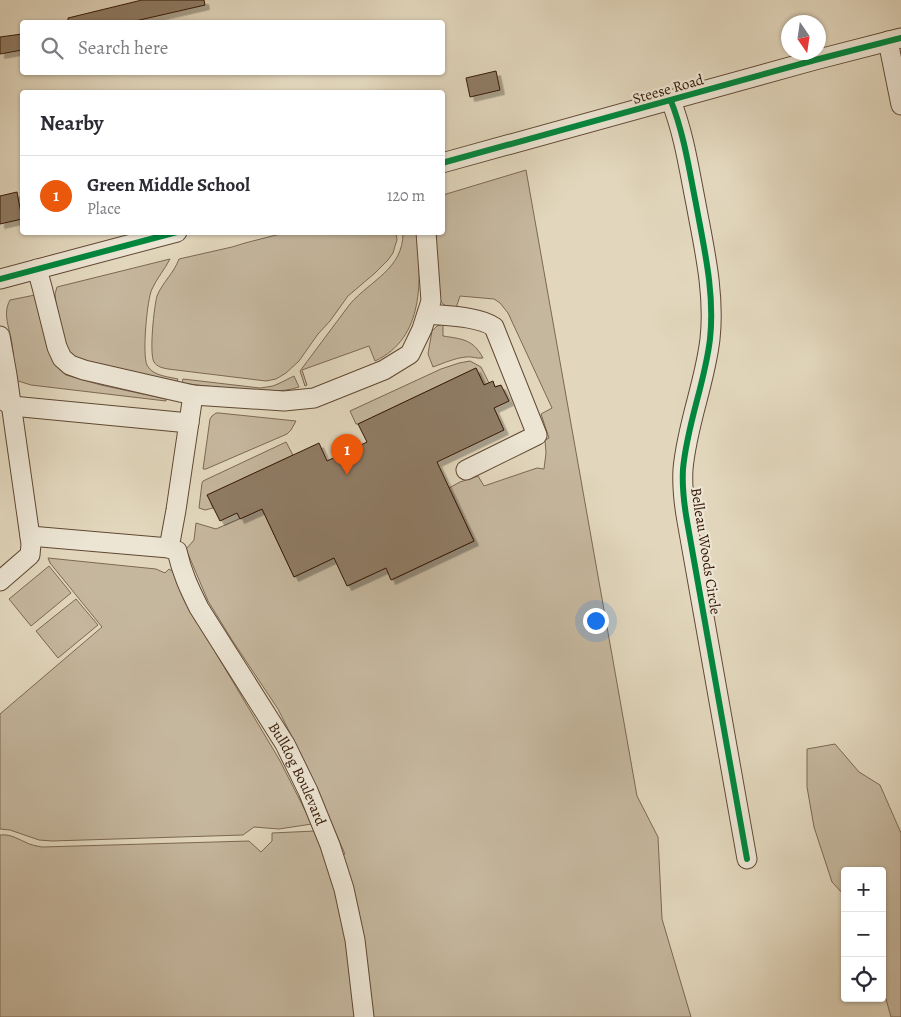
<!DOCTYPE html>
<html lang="en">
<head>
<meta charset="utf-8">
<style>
	:root { --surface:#fff; --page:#f2f2f3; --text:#2b2b33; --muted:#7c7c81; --line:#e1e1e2; --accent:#ea580c }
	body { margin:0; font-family:Alegreya,serif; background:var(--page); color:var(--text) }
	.controls { position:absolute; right:15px; bottom:15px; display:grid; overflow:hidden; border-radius:5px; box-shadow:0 1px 4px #0004 }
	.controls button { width:45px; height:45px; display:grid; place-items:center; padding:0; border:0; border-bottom:1px solid var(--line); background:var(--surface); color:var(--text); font:25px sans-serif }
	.compass { position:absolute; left:781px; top:15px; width:45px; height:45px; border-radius:50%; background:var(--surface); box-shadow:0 1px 4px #0004; rotate:167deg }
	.you { position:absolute; left:595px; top:620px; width:18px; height:18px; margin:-12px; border:4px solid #fff; border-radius:50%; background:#1a73e8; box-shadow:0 0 0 8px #1a73e833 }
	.badge { display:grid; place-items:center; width:32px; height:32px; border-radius:50%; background:var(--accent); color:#fff; font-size:16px; font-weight:700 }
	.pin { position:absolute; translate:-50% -41px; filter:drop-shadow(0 1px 2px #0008) }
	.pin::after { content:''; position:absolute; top:26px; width:18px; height:15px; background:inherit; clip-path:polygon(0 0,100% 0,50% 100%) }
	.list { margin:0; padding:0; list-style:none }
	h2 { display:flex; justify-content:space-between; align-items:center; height:65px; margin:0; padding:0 20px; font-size:21px }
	h2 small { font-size:16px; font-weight:400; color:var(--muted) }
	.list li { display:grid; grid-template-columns:32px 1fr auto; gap:15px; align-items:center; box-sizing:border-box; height:80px; padding:0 20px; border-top:1px solid var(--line) }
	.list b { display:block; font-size:19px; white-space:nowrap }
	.list p { margin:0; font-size:16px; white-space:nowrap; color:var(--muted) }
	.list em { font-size:16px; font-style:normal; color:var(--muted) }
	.icon { flex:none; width:28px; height:28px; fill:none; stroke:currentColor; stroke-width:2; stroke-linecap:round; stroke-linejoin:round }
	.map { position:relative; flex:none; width:901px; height:1017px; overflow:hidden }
	.search { position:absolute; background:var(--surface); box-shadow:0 1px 4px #0004; left:20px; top:20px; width:425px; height:55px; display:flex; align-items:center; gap:12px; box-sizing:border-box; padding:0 18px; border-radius:5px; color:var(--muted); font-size:19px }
	.panel { position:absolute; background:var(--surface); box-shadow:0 1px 4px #0004; left:20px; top:90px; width:425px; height:145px; border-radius:5px }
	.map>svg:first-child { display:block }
	.green { fill:#c5b79e; stroke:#7d6852 }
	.building { fill:#8f7b65; stroke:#351805; filter:url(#shadow) }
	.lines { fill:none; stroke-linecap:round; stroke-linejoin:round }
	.minor-casing { stroke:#604833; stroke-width:21 }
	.minor { stroke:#ece5d4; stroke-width:19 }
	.cycleway-casing { stroke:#ece5d4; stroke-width:9 }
	.cycleway { stroke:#00873e; stroke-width:6 }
	.labels { text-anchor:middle; stroke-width:4.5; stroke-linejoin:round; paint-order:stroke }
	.street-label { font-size:15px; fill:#351805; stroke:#ece5d4 }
</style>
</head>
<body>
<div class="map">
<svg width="901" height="1017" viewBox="0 0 901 1017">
	<defs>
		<filter id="shadow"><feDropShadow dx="4.5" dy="4.5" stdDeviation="0" flood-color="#0004"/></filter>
	</defs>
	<rect width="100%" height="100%" fill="#e2d7bd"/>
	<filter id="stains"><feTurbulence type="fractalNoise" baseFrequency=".004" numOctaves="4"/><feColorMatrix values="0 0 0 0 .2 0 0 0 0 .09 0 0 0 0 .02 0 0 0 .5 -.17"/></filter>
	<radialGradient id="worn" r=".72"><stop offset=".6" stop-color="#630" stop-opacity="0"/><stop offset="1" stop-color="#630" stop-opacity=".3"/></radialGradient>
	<path class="green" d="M 526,170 L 637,796 L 658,837 L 662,919 L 691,1017 L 0,1017 L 0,835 C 10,834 16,838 25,842 C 30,845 37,846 42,847 L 249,841 L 261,852 L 272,841 L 272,833 L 315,831 L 324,858 L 345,854 L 300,753 L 278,709 L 232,640 L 208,601 L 186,549 L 194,540 L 196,523 L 216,529 L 262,509 L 294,577 L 334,558 L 348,586 L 386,568 L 392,580 L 474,541 L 449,488 L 460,482 L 478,476 L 484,486 L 537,468 L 544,469 L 546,453 L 545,440 L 549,438 L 541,414 L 552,408 L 508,313 L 500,303 L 494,299 L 460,296 L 456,308 L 444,305 L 438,298 L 436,233 L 442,232 L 443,195 Z
		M 284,233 L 396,233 L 397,240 L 395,246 L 393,253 L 388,260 L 375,273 L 348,296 L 330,321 L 318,334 L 299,361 L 286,373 L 276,379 L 266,381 L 168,369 C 163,368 157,367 154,362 C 149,354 154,307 157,296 C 162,283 174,273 179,259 L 232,247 L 245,243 Z
		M 403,233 L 417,233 C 421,279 425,338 375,361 L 369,346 L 302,370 L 307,385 L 305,386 L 300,371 L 350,304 C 371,280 403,269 403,233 Z
		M 170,259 C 165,269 157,278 152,289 C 147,299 142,355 147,365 C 147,366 151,370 152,371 C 159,376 169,377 178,379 L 177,382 L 142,377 L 76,358 L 71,355 L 66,347 L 56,303 L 55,294 L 57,287 Z
		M 35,295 L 51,357 L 55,365 L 66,375 L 101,385 L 166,399 L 166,401 L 31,385 L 15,380 C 14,368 14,356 12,344 C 10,329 2,314 10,300 Z
		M 443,324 L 443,336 C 462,339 473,339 483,358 C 477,359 472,356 466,357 C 455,358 444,363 433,367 L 428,354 L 432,331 L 437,326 Z
		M 470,361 L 481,367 L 489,383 L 484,385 L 476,368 L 358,424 L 356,424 L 350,411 L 441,369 L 459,363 Z
		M 294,376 L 299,387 C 281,393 263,391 245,389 C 224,388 203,386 182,383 L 183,379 L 260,388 L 273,386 L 280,383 Z
		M 216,413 L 219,413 L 296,421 L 291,430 L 287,434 L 206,469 L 203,469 L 210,419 L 212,416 Z
		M 286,442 L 293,455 L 208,495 L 213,508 L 205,510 L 199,508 L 202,483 L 203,481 Z
		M 48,558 L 156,569 L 165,573 L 169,569 L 175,573 L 205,635 L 279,759 L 312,824 L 279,829 L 254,827 L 243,835 L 52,841 L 39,840 L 10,830 L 0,829 L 0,714 L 102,627 L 50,563 Z
		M 49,566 L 71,593 L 31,626 L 9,599 Z
		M 76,599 L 98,625 L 58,658 L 36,631 Z
		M 835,744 L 859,772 L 880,785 L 901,833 L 901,1017 L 891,1017 L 884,992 L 882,990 L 882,871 L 845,871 L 845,896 L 832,882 L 814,827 L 807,787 L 807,749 Z"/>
	<path class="building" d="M 142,0 L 204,0 L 205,5 L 131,22 L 68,22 L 68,18 Z
		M 22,34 L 22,50 L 0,54 L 0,37 Z
		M 496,71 L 500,90 L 470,97 L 466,78 Z
		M 17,192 L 22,219 L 0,224 L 0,196 Z
		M 476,368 L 484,385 L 493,381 L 495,387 L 501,385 L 509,401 L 494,408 L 504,430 L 437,462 L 474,541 L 391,580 L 386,568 L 347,586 L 334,558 L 294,577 L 262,509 L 240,519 L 237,513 L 220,521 L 207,495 L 319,443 L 327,461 L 367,442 L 358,424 Z"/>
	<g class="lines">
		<defs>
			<g id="minor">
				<path d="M 888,41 L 901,105"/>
				<path d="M 671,101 C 684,134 689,169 696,204 C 704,248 715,293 710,339 C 705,383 687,424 683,469 C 682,486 684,504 687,521 L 747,859"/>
				<path d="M 442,163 L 815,60 L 901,38"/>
				<path d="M 37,269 L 42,287 L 57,347 L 62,358 L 70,365 L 84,370 L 193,395 L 284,401 L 314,398 L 384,370 L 410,354 L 422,329 L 431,301 L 426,232"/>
				<path d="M 0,279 L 177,232"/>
				<path d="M 427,314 C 445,316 479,316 494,327 L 537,435 L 466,470"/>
				<path d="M 0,336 L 7,375 L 31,544 L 30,555 L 0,581"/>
				<path id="s1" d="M 193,395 L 176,510 L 169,548 L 177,551 C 182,573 189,588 199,608 L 285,744 L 308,791 L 330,845 L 344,889 L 355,940 L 364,1017"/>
				<path d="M 3,400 L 12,406 L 189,423"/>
				<path d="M 30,536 L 169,548"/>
			</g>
		</defs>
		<use href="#minor" class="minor-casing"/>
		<use href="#minor" class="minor"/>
		<defs>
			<path id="cycleway" d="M 671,101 C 684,134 689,169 696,204 C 704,248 715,293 710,339 C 705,383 687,424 683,469 C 682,486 684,504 687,521 L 747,859
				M 442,163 L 815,60 L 901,38
				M 0,279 L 177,232"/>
		</defs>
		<use href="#cycleway" class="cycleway-casing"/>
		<use href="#cycleway" class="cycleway"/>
	</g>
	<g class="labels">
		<g class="street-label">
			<text transform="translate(668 89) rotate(-16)" y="5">Steese Road</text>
			<text transform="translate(706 551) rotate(81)" y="5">Belleau Woods Circle</text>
			<text dy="5" stroke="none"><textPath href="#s1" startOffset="418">Bulldog Boulevard</textPath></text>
		</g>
	</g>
	<rect width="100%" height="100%" filter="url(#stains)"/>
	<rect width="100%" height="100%" fill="url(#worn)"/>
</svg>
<div class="controls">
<button>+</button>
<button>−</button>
<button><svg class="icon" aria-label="locate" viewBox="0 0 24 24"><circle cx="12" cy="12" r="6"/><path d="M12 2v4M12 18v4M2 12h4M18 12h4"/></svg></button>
</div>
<svg class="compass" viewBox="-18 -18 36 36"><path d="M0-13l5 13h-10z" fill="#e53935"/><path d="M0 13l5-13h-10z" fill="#7c7c81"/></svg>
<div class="you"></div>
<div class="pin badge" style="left:347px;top:475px">1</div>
<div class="search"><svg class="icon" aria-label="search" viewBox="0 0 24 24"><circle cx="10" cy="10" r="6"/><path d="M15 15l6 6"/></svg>Search here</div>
<section class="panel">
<h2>Nearby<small></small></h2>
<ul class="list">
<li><span class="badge">1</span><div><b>Green Middle School</b><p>Place</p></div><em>120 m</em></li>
</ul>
</section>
</div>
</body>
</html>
